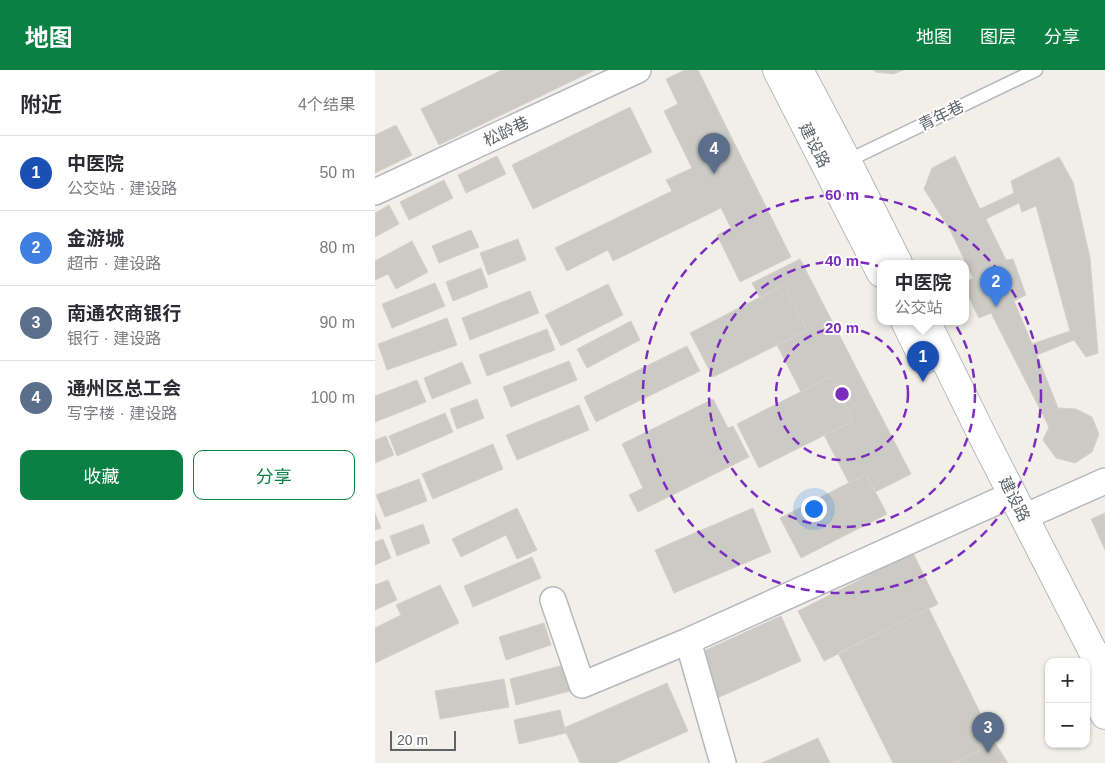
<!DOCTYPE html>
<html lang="zh">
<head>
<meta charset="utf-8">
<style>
	:root { --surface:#fff; --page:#f7f7f7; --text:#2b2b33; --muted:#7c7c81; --line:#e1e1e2; --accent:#0b8043 }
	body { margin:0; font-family:Helvetica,"Noto Sans SC",sans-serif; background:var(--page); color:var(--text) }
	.controls { position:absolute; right:15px; bottom:15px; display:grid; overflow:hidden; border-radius:10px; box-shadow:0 1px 4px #0004 }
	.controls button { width:45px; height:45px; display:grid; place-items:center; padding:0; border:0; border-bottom:1px solid var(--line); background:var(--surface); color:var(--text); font:25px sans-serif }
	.scale { position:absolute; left:15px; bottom:12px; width:66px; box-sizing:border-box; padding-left:5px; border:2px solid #5f6368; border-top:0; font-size:14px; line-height:18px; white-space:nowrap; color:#5f6368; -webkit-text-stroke:4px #fff; paint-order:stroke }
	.you { position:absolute; left:438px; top:438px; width:18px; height:18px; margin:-12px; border:4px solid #fff; border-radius:50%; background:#1a73e8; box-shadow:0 0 0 8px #1a73e833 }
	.badge { display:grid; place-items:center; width:32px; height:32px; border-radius:50%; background:var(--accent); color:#fff; font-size:16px; font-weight:700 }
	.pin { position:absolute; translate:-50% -41px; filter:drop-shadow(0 1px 2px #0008) }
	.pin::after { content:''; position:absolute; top:26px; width:18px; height:15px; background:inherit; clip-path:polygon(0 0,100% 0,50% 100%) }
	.popup { position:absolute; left:502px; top:190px; width:92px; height:65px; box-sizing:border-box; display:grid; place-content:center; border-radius:10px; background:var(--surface); filter:drop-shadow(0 1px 4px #0005); font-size:16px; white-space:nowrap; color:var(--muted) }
	.popup b { font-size:19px; color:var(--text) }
	.popup::after { content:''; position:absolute; left:50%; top:100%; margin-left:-10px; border:10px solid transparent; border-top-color:var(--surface) }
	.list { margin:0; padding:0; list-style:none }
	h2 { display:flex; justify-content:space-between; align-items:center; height:65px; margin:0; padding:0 20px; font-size:21px }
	h2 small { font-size:16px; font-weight:400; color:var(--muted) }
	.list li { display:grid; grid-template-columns:32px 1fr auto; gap:15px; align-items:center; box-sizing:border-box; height:75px; padding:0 20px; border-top:1px solid var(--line) }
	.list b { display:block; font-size:19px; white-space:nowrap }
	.list p { margin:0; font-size:16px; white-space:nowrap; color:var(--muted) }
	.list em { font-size:16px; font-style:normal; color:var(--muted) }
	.actions { display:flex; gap:10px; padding:15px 20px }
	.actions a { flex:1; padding:11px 0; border:1px solid var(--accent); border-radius:10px; text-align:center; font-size:18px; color:var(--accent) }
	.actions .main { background:var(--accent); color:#fff }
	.map { position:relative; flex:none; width:730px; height:693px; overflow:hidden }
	header { display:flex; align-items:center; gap:30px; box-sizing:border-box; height:70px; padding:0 25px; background:var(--accent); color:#fff }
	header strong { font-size:24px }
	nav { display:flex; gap:28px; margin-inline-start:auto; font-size:18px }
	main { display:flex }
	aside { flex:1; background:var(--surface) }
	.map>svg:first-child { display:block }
	.building { fill:#cccac5; stroke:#d6d1c6; fill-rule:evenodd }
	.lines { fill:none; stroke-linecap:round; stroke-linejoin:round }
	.service-casing { stroke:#b5b8bc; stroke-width:15 }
	.minor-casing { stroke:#b5b8bc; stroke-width:28 }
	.tertiary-casing { stroke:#b5b8bc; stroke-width:30 }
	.service { stroke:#fff; stroke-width:12 }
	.minor { stroke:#fff; stroke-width:25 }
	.tertiary { stroke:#fff; stroke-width:28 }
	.ring { fill:none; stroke:#7b2cbf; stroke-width:2.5; stroke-dasharray:9 6 }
	.labels { text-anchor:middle; stroke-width:4; stroke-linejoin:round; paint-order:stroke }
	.street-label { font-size:16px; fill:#5f6368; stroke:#fff }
	.centre { fill:#7b2cbf; stroke:#fff; stroke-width:2.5 }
	.ring-label { font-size:15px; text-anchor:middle; font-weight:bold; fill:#7b2cbf; stroke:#fff; stroke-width:4; stroke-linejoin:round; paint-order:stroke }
</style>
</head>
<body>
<header>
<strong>地图</strong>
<nav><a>地图</a><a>图层</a><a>分享</a></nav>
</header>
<main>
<aside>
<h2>附近<small>4个结果</small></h2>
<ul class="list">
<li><span class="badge" style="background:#1a4fb4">1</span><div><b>中医院</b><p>公交站 · 建设路</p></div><em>50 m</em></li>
<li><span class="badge" style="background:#3f7fe0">2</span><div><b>金游城</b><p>超市 · 建设路</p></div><em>80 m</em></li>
<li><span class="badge" style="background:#5c6f8a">3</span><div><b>南通农商银行</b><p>银行 · 建设路</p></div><em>90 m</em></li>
<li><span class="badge" style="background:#5c6f8a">4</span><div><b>通州区总工会</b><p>写字楼 · 建设路</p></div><em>100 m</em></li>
</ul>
<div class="actions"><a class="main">收藏</a><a>分享</a></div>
</aside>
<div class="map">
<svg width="730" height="693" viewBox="0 0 730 693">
	<rect width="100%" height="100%" fill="#f1efe8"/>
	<path class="building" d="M 127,0 L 220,0 L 64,75 L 46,39 Z
		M 310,0 L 323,0 L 416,187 L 365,212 L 342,165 L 356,158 L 346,138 L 238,191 L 233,180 L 192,201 L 180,178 L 297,121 L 291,110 L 317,98 L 289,41 L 303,34 L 291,9 Z
		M 498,0 L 529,0 L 518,4 L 501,2 Z
		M 255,37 L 277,82 L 158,139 L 137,95 Z
		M 21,55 L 37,85 L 0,103 L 0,65 Z
		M 122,86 L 131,104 L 91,123 L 83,105 Z
		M 580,86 L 605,139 L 639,123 L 636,111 L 684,87 L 698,112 L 715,188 L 723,283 L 711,287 L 699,270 L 662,285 L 683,338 L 701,339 L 717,347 L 724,364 L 717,382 L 700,393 L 681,388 L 668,370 L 674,357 L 616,243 L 604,248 L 590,219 L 590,213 L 598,208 L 575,160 L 549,119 L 557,98 ZM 644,133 L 647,142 L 661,136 L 695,261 L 657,274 L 639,231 L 651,225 L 638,189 L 631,190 L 611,149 Z
		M 69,110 L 78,128 L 34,150 L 25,132 Z
		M 14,135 L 24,154 L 0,167 L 0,143 Z
		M 96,160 L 104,177 L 64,193 L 57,176 Z
		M 143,169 L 151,190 L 113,205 L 105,183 Z
		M 37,171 L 53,202 L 21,219 L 13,204 L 0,210 L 0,191 Z
		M 425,189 L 536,404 L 500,422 L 491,404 L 474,413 L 449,365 L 478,351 L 455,307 L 426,322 L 402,275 L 432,260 L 409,215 L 385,228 L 377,213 Z
		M 106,198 L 113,217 L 78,231 L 71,212 Z
		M 60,213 L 70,236 L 17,258 L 7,234 Z
		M 233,214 L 248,245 L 186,276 L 170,245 Z
		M 409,215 L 432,260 L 338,307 L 315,263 Z
		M 155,221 L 164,243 L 95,270 L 87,248 Z
		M 72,248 L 82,275 L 12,300 L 3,274 Z
		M 256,251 L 265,270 L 212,298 L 202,279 Z
		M 172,259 L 180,280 L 112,306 L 104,285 Z
		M 312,276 L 325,301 L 221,352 L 209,327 Z
		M 194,291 L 202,310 L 136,337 L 128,317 Z
		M 87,292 L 96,313 L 57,329 L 49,308 Z
		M 455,307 L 478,351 L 384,398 L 362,354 Z
		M 42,310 L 51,332 L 0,352 L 0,326 Z
		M 102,329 L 109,348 L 82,359 L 75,339 Z
		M 338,329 L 353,358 L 358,356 L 374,387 L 263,442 L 254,425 L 268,418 L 247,374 Z
		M 204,335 L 214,360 L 142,390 L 131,365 Z
		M 70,343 L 78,362 L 22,386 L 14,366 Z
		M 11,366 L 19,385 L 0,393 L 0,370 Z
		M 118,374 L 128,399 L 58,429 L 47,404 Z
		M 491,404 L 512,444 L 426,488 L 405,448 Z
		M 44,409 L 52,431 L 10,447 L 1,425 Z
		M 142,438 L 162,480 L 142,489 L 131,465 L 86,487 L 77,469 Z
		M 378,438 L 396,482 L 299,523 L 280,480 Z
		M 0,443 L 6,458 L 0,460 Z
		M 730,443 L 730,480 L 716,449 Z
		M 48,454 L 55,473 L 22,486 L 15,466 Z
		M 8,469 L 16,488 L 0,495 L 0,472 Z
		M 538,483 L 563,534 L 449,591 L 423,541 Z
		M 157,487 L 166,508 L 98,537 L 89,516 Z
		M 13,510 L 22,530 L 0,540 L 0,515 Z
		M 65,515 L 84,553 L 0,593 L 0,558 L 26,545 L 21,535 Z
		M 554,539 L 620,673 L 579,693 L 518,693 L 463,583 Z
		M 406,546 L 426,591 L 340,629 L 320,585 Z
		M 169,553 L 176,575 L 131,590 L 124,567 Z
		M 189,595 L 195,621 L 141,635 L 135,609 Z
		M 129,609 L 134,637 L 65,649 L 60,621 Z
		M 292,613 L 313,661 L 241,693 L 205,693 L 189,658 Z
		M 185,640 L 191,663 L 144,674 L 139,650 Z
		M 443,668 L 455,693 L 387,693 Z
		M 620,673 L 633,693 L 579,693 Z"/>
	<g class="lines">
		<defs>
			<path id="service" d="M 472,91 L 661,0"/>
			<path id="minor" d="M 0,122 L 263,0
				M 649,447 L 730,411
				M 178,530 L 207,615 L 313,571
				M 348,693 L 313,571 L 623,431"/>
			<path id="tertiary" d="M 402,0 L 506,203
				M 424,0 L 472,91 L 523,193
				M 530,251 L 549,290
				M 551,251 L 609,369 L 730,605
				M 711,607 L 730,645"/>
		</defs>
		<use href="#service" class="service-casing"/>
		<use href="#minor" class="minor-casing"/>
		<use href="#tertiary" class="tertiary-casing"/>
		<use href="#service" class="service"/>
		<use href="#minor" class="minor"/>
		<use href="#tertiary" class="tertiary"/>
	</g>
	<g class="ring">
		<circle cx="467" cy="324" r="66"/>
		<circle cx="467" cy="324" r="133"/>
		<circle cx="467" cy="324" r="199"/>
	</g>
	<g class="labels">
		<g class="street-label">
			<text transform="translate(566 45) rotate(-26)" y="6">青年巷</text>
			<text transform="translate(131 61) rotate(-25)" y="6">松龄巷</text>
			<text transform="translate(440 75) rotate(63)" y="6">建设路</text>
			<text transform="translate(640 429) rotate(63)" y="6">建设路</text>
		</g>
	</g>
	<circle cx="467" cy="324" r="8" class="centre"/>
	<g class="ring-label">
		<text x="467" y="130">60 m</text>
		<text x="467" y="196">40 m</text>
		<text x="467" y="263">20 m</text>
	</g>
</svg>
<div class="controls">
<button>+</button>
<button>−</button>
</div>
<div class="scale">20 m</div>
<div class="you"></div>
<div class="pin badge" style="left:548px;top:312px;background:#1a4fb4">1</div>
<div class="popup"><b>中医院</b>公交站</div>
<div class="pin badge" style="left:621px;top:237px;background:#3f7fe0">2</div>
<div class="pin badge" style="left:613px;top:683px;background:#5c6f8a">3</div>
<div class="pin badge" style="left:339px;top:104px;background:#5c6f8a">4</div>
</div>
</main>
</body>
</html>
